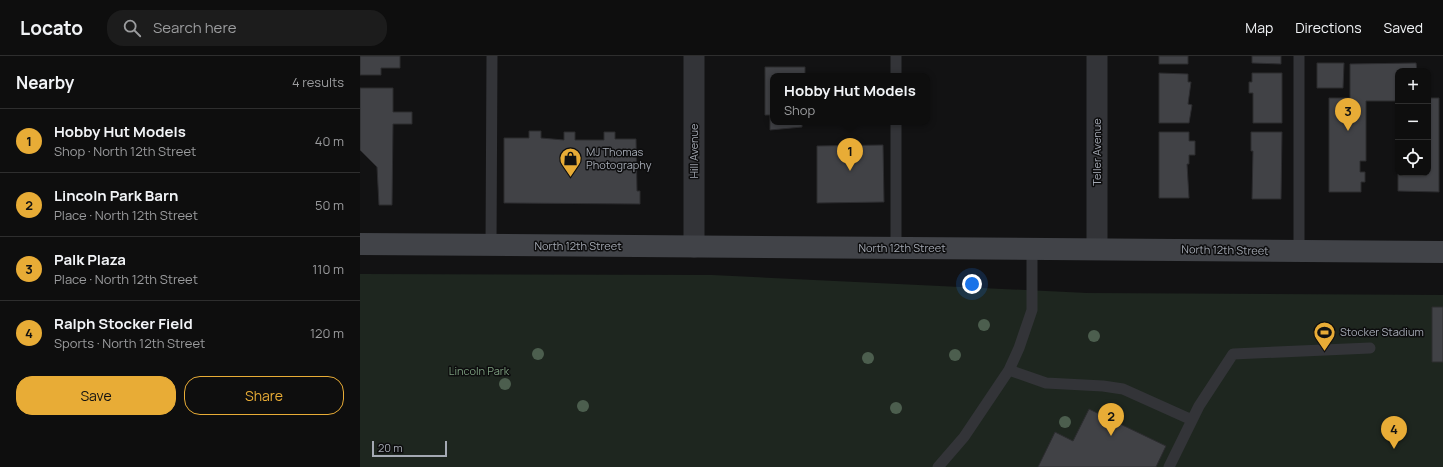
<!DOCTYPE html>
<html lang="en">
<head>
<meta charset="utf-8">
<style>
	:root { --surface:#0e0e0e; --page:#1c1c1c; --text:#f1f3f6; --muted:#9b9c9e; --line:#2e2e2e; --accent:#e8ac36 }
	body { margin:0; font-family:Manrope,sans-serif; background:var(--page); color:var(--text) }
	.controls { position:absolute; right:12px; top:12px; display:grid; overflow:hidden; border-radius:8px; box-shadow:0 1px 3px #0004 }
	.controls button { width:36px; height:36px; display:grid; place-items:center; padding:0; border:0; border-bottom:1px solid var(--line); background:var(--surface); color:var(--text); font:20px sans-serif }
	.scale { position:absolute; left:12px; bottom:10px; width:75px; box-sizing:border-box; padding-left:4px; border:2px solid #a4a9b3; border-top:0; font-size:11px; line-height:14px; white-space:nowrap; color:#a4a9b3; -webkit-text-stroke:3px #0d0d0e; paint-order:stroke }
	.you { position:absolute; left:612px; top:228px; width:14px; height:14px; margin:-10px; border:3px solid #fff; border-radius:50%; background:#1a73e8; box-shadow:0 0 0 6px #1a73e833 }
	.badge { display:grid; place-items:center; width:26px; height:26px; border-radius:50%; background:var(--accent); color:#111; font-size:13px; font-weight:700 }
	.pin { position:absolute; translate:-50% -33px; filter:drop-shadow(0 1px 2px #0008) }
	.pin::after { content:''; position:absolute; top:21px; width:14px; height:12px; background:inherit; clip-path:polygon(0 0,100% 0,50% 100%) }
	.popup { position:absolute; left:410px; top:17px; width:160px; height:52px; box-sizing:border-box; display:grid; place-content:center; border-radius:8px; background:var(--surface); filter:drop-shadow(0 1px 3px #0005); font-size:13px; white-space:nowrap; color:var(--muted) }
	.popup b { font-size:15px; color:var(--text) }
	.popup::after { content:''; position:absolute; left:50%; top:100%; margin-left:-8px; border:8px solid transparent; border-top-color:var(--surface) }
	.list { margin:0; padding:0; list-style:none }
	h2 { display:flex; justify-content:space-between; align-items:center; height:52px; margin:0; padding:0 16px; font-size:17px }
	h2 small { font-size:13px; font-weight:400; color:var(--muted) }
	.list li { display:grid; grid-template-columns:26px 1fr auto; gap:12px; align-items:center; box-sizing:border-box; height:64px; padding:0 16px; border-top:1px solid var(--line) }
	.list b { display:block; font-size:15px; white-space:nowrap }
	.list p { margin:0; font-size:13px; white-space:nowrap; color:var(--muted) }
	.list em { font-size:13px; font-style:normal; color:var(--muted) }
	.actions { display:flex; gap:8px; padding:12px 16px }
	.actions a { flex:1; padding:9px 0; border:1px solid var(--accent); border-radius:16px; text-align:center; font-size:14px; color:var(--accent) }
	.actions .main { background:var(--accent); color:#111 }
	.icon { flex:none; width:22px; height:22px; fill:none; stroke:currentColor; stroke-width:2; stroke-linecap:round; stroke-linejoin:round }
	.map { position:relative; flex:none; width:1083px; height:411px; overflow:hidden }
	header { display:flex; align-items:center; gap:24px; box-sizing:border-box; height:56px; padding:0 20px; background:var(--surface); border-bottom:1px solid var(--line) }
	header strong { font-size:19px }
	nav { display:flex; gap:22px; margin-inline-start:auto; font-size:14px }
	.search { width:280px; height:36px; background:var(--page); display:flex; align-items:center; gap:10px; box-sizing:border-box; padding:0 14px; border-radius:16px; color:var(--muted); font-size:15px }
	main { display:flex }
	aside { flex:1; background:var(--surface) }
	.map>svg:first-child { display:block }
	.green { fill:#1e261f }
	.building { fill:#414246; stroke:#2c2c2f }
	.lines { fill:none; stroke-linecap:round; stroke-linejoin:round }
	.service { stroke:#333438; stroke-width:11 }
	.minor { stroke:#333438; stroke-width:21 }
	.secondary { stroke:#414348; stroke-width:22 }
	.tree { fill:#4c5e4e }
	.labels { text-anchor:middle; stroke-width:3; stroke-linejoin:round; paint-order:stroke }
	.street-label { font-size:11px; fill:#a4a9b3; stroke:#0d0d0e }
	.poi-label { font-size:11px; fill:#a4a9b3; stroke:#0d0d0e; text-anchor:start }
	.park-label { font-size:11px; fill:#7c9d7e; stroke:#0d0d0e }
</style>
</head>
<body>
<header>
<strong>Locato</strong>
<div class="search"><svg class="icon" aria-label="search" viewBox="0 0 24 24"><circle cx="10" cy="10" r="6"/><path d="M15 15l6 6"/></svg>Search here</div>
<nav><a>Map</a><a>Directions</a><a>Saved</a></nav>
</header>
<main>
<aside>
<h2>Nearby<small>4 results</small></h2>
<ul class="list">
<li><span class="badge">1</span><div><b>Hobby Hut Models</b><p>Shop · North 12th Street</p></div><em>40 m</em></li>
<li><span class="badge">2</span><div><b>Lincoln Park Barn</b><p>Place · North 12th Street</p></div><em>50 m</em></li>
<li><span class="badge">3</span><div><b>Palk Plaza</b><p>Place · North 12th Street</p></div><em>110 m</em></li>
<li><span class="badge">4</span><div><b>Ralph Stocker Field</b><p>Sports · North 12th Street</p></div><em>120 m</em></li>
</ul>
<div class="actions"><a class="main">Save</a><a>Share</a></div>
</aside>
<div class="map">
<svg width="1083" height="411" viewBox="0 0 1083 411">
	<rect width="100%" height="100%" fill="#121213"/>
	<path class="green" d="M 0,218 L 352,219 L 727,237 L 1083,239 L 1083,411 L 0,411 Z"/>
	<path class="building" d="M 0,0 L 40,0 L 40,12 L 21,12 L 21,19 L 0,19 Z
		M 799,0 L 828,0 L 828,8 L 799,8 Z
		M 892,0 L 921,0 L 921,8 L 892,7 Z
		M 957,7 L 984,7 L 983,32 L 957,32 Z
		M 1056,7 L 1057,15 L 1038,15 L 1038,45 L 1006,45 L 1006,105 L 1000,105 L 1000,116 L 1005,116 L 1005,126 L 1001,126 L 1001,136 L 969,136 L 969,42 L 990,42 L 990,8 Z
		M 405,11 L 445,11 L 445,20 L 413,20 L 413,66 L 442,66 L 442,71 L 410,74 L 410,59 L 405,59 Z
		M 799,17 L 828,18 L 828,26 L 831,26 L 828,48 L 832,49 L 829,67 L 799,67 Z
		M 892,17 L 922,17 L 922,67 L 893,67 L 893,37 L 889,37 L 889,26 L 892,26 Z
		M 0,32 L 33,32 L 33,56 L 52,56 L 52,68 L 33,68 L 32,149 L 19,149 L 17,111 L 0,94 Z
		M 1068,42 L 1079,42 L 1079,136 L 1038,135 L 1038,117 L 1068,117 Z
		M 169,75 L 181,75 L 181,82 L 204,84 L 204,76 L 215,76 L 215,84 L 244,84 L 244,76 L 255,76 L 255,83 L 276,83 L 277,135 L 280,135 L 280,148 L 144,147 L 144,82 L 169,82 Z
		M 799,76 L 829,76 L 829,85 L 835,85 L 835,99 L 829,99 L 829,108 L 827,108 L 829,142 L 799,142 Z
		M 891,76 L 922,76 L 921,143 L 892,143 L 893,95 L 891,95 Z
		M 523,89 L 524,146 L 457,147 L 457,90 Z
		M 1072,251 L 1083,251 L 1083,306 L 1072,306 Z
		M 729,353 L 806,390 L 796,411 L 678,411 L 695,376 L 713,385 Z"/>
	<g class="lines">
		<path class="service" d="M 536,0 L 536,20
			M 939,0 L 939,195
			M 536,66 L 536,192
			M 131,189 L 132,0
			M 649,314 L 686,327 L 743,330 L 763,333 L 832,364
			M 578,411 L 604,381 L 649,314 L 659,292 L 672,254 L 672,192
			M 809,411 L 839,350 L 873,298 L 1010,292"/>
		<path class="minor" d="M 334,0 L 334,191
			M 737,0 L 737,193"/>
		<path class="secondary" d="M 0,188 L 1083,196"/>
	</g>
	<g class="tree">
		<circle cx="624" cy="269" r="6"/>
		<circle cx="734" cy="280" r="6"/>
		<circle cx="178" cy="298" r="6"/>
		<circle cx="595" cy="299" r="6"/>
		<circle cx="508" cy="302" r="6"/>
		<circle cx="145" cy="328" r="6"/>
		<circle cx="223" cy="350" r="6"/>
		<circle cx="536" cy="352" r="6"/>
		<circle cx="705" cy="366" r="6"/>
	</g>
	<defs>
		<symbol id="shop-pin" viewBox="-11 -11 22 30"><path d="M0 17L-7.5 6A9.5 9.5 0 1 1 7.5 6Z" fill="#e8ac36" stroke="#0d0d0e"/><path d="M-5-2.5h2.3a2.7 3.5 0 0 1 5.4 0H5L5.5 6h-11ZM-1.5-2.5h3a1.5 2.3 0 0 0-3 0Z" fill="#111"/></symbol>
		<symbol id="stadium-pin" viewBox="-11 -11 22 30"><path d="M0 17L-7.5 6A9.5 9.5 0 1 1 7.5 6Z" fill="#e8ac36" stroke="#0d0d0e"/><path d="M0-5a6.5 5 0 1 0 0 10a6.5 5 0 1 0 0-10ZM-3.5-1.8h7v3.6h-7Z" fill="#111"/></symbol>
	</defs>
	<g fill-rule="evenodd">
		<use href="#shop-pin" x="198" y="90" width="25" height="34"/>
		<use href="#stadium-pin" x="952" y="264" width="25" height="34"/>
	</g>
	<g class="labels">
		<g class="street-label">
			<text transform="translate(334 95) rotate(-90)" y="4">Hill Avenue</text>
			<text transform="translate(737 96) rotate(-90)" y="4">Teller Avenue</text>
			<text x="218" y="194">North 12th Street</text>
			<text x="542" y="196">North 12th Street</text>
			<text transform="translate(865 194) rotate(1)" y="4">North 12th Street</text>
		</g>
		<g class="poi-label">
			<text x="226" y="100">MJ Thomas<tspan x="226" dy="13">Photography</tspan></text>
			<text x="980" y="280">Stocker Stadium</text>
		</g>
		<g class="park-label">
			<text x="119" y="319">Lincoln Park</text>
		</g>
	</g>
</svg>
<div class="controls">
<button>+</button>
<button>−</button>
<button><svg class="icon" aria-label="locate" viewBox="0 0 24 24"><circle cx="12" cy="12" r="6"/><path d="M12 2v4M12 18v4M2 12h4M18 12h4"/></svg></button>
</div>
<div class="scale">20 m</div>
<div class="you"></div>
<div class="pin badge" style="left:490px;top:115px">1</div>
<div class="popup"><b>Hobby Hut Models</b>Shop</div>
<div class="pin badge" style="left:751px;top:380px">2</div>
<div class="pin badge" style="left:988px;top:75px">3</div>
<div class="pin badge" style="left:1034px;top:393px">4</div>
</div>
</main>
</body>
</html>
